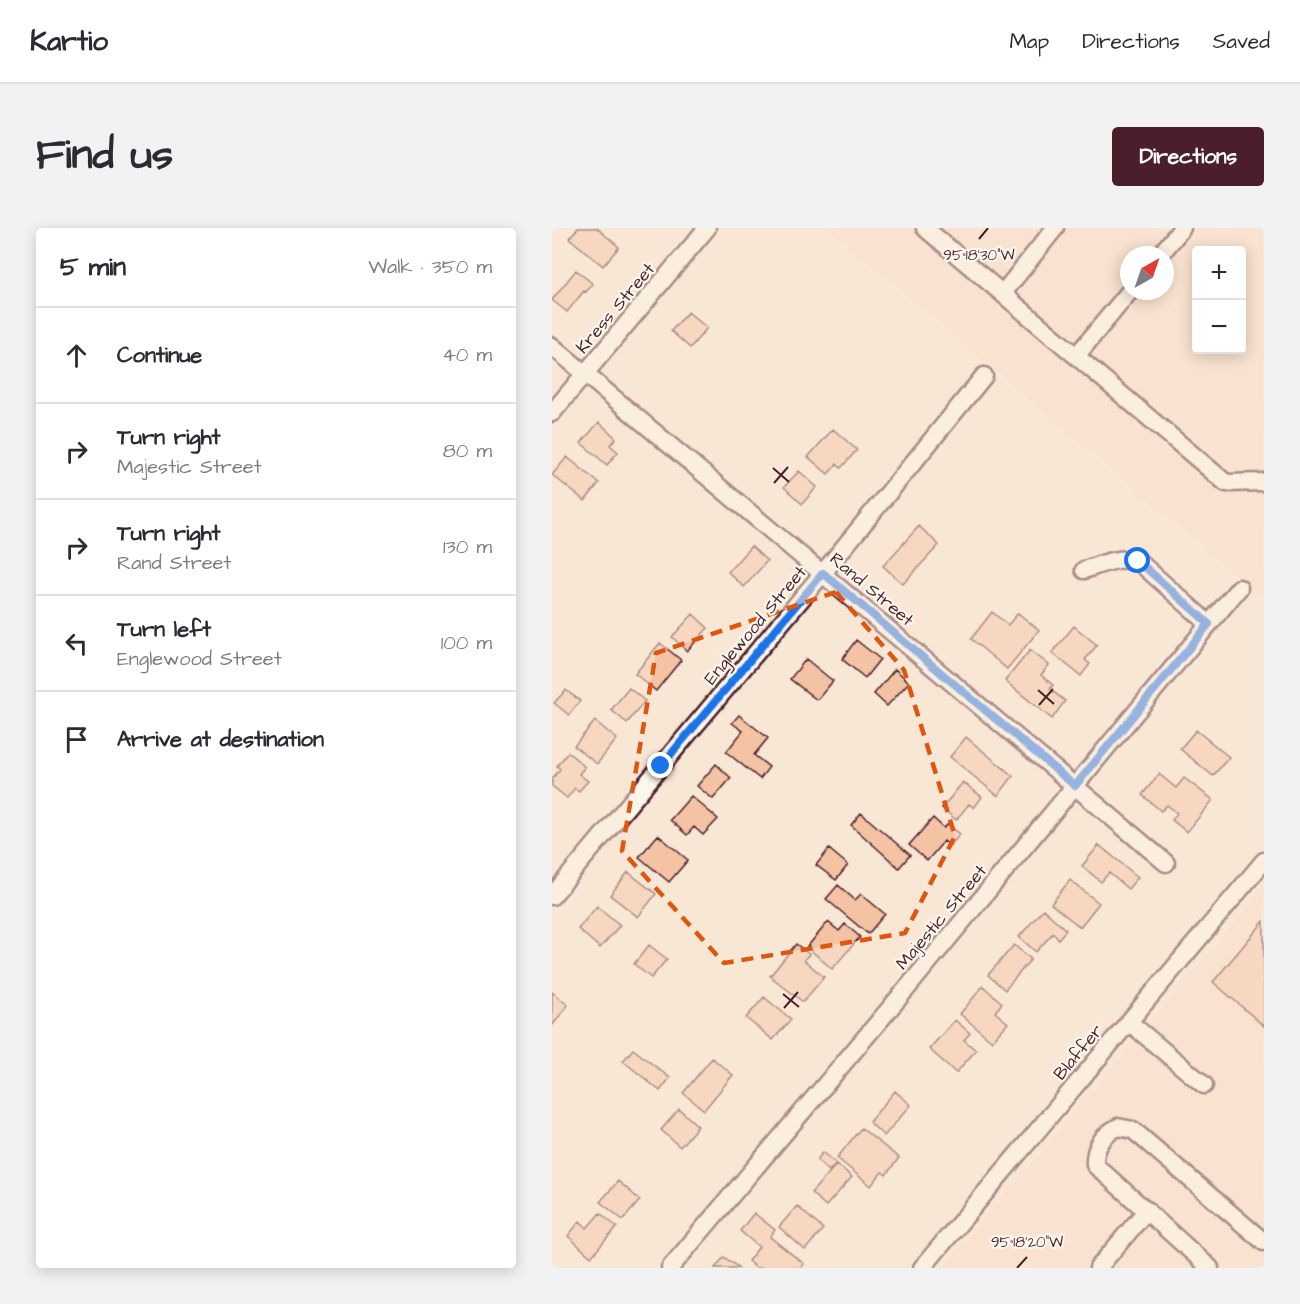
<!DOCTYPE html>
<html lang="en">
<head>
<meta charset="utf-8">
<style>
	:root { --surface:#fff; --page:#f2f2f3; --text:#2b2b33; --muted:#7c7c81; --line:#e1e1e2; --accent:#4a1f2b }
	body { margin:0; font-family:"Architects Daughter",sans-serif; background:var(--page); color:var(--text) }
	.controls { position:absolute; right:18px; top:18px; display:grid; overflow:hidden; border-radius:6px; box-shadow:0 3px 15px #0003 }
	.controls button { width:54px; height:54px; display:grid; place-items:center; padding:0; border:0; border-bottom:2px solid var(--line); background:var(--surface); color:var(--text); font:30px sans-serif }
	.compass { position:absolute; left:568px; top:18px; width:54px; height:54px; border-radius:50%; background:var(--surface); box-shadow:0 3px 15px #0003; rotate:40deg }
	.stop { position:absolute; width:18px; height:18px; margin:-14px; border:4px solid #1a73e8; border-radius:50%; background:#fff }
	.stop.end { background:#1a73e8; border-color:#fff; box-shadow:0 2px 6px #0008 }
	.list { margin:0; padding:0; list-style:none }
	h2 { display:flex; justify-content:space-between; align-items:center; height:78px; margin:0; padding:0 24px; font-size:26px }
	h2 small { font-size:20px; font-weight:400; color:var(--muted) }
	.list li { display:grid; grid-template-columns:39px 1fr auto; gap:18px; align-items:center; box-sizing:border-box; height:96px; padding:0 24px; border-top:2px solid var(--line) }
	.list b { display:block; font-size:22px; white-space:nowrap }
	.list p { margin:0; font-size:20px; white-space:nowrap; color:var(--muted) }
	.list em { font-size:20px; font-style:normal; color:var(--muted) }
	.icon { flex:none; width:33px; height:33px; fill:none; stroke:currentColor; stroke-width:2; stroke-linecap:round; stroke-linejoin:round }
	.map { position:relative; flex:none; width:712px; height:1040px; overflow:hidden; border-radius:6px }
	header { display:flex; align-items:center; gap:36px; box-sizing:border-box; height:84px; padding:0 30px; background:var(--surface); border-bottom:2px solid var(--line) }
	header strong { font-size:28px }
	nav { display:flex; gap:33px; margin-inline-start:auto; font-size:21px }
	.intro { display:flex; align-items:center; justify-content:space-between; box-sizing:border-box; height:144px; padding:0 36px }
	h1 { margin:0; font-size:42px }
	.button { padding:15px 27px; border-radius:6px; background:var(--accent); color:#fff; font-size:21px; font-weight:700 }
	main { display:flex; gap:36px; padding:0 36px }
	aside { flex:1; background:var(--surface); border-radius:6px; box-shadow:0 3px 15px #0003 }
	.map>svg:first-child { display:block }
	.built { fill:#f8dcc7; fill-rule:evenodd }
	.building { fill:#f4c3a4; stroke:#4a1f2b; stroke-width:1.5 }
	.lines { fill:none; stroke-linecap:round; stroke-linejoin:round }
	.minor-casing { stroke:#4a1f2b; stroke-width:21 }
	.minor { stroke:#fbf7ec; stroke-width:16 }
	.route { stroke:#1a73e8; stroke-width:8 }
	.marked { fill:none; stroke:#e0560e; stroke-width:4.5; stroke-dasharray:12 8; stroke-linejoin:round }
	.ticks { fill:none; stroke:#4a1f2b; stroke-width:2 }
	.labels { text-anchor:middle; stroke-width:4.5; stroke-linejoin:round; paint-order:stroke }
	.street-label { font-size:18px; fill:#4a1f2b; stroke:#fbf7ec }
	.ticks-label { font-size:15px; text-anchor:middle; fill:#4a1f2b; stroke:#fbf7ec; stroke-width:4.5; stroke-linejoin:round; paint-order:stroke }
</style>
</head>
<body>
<header>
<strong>Kartio</strong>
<nav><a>Map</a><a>Directions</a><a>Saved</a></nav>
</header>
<div class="intro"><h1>Find us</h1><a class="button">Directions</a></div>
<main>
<aside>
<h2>5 min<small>Walk · 350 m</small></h2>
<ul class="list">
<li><svg class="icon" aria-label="ahead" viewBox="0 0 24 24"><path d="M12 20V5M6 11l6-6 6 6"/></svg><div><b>Continue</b></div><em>40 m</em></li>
<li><svg class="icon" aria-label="right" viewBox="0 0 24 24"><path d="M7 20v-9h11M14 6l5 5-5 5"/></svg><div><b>Turn right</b><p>Majestic Street</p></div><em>80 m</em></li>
<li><svg class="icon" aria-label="right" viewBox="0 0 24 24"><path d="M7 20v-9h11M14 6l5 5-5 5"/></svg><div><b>Turn right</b><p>Rand Street</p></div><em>130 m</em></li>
<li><svg class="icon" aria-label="left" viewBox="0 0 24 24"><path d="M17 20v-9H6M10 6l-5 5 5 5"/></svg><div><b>Turn left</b><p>Englewood Street</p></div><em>100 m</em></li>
<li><svg class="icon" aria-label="arrive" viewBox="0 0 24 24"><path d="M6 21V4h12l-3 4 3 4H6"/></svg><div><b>Arrive at destination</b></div></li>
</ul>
</aside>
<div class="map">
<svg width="712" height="1040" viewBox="0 0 712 1040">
	<rect width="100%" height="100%" fill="#f9e7d6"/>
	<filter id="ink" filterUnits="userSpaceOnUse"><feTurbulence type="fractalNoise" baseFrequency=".0167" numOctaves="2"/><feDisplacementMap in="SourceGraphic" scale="12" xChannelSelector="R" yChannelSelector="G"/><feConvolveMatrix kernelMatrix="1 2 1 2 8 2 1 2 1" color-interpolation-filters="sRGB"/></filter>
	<g filter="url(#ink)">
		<path class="built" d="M 277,0 L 712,0 L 712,371 ZM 644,22 L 690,22 L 690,122 L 644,122 ZM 577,27 L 613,27 L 613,63 L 577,63 Z
			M 712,659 L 712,1040 L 391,1040 Z"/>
		<path class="building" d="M 26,0 L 45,0 L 67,19 L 51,38 L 17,10 Z
			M 24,42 L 41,56 L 34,64 L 32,63 L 15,84 L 0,72 Z
			M 136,84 L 155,100 L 138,120 L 119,103 Z
			M 47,194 L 64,210 L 58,217 L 66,224 L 55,237 L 29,215 Z
			M 281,201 L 305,222 L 289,240 L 285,236 L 276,246 L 256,229 Z
			M 15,229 L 47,255 L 33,273 L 0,247 Z
			M 247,243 L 265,259 L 250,276 L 232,259 Z
			M 367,298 L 387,317 L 351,356 L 331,338 Z
			M 199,318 L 215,333 L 192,359 L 176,344 Z
			M 440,384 L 456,397 L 466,385 L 487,402 L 455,441 L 419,411 Z
			M 141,386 L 156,400 L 135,423 L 120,409 Z
			M 522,398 L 545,417 L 533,432 L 538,436 L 529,448 L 500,425 Z
			M 304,412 L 328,431 L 313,450 L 290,431 Z
			M 108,415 L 129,432 L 104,463 L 83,446 Z
			M 478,422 L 497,437 L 489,447 L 501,457 L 498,461 L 513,473 L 500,491 L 453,453 Z
			M 254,431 L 281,453 L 265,472 L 238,451 Z
			M 343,441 L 357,454 L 335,478 L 322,466 Z
			M 77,460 L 93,473 L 75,495 L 59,482 Z
			M 14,462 L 28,473 L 17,487 L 2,475 Z
			M 187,487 L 216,510 L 202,527 L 217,539 L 208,551 L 174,524 L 191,503 L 180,495 Z
			M 43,493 L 65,511 L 45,536 L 22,518 Z
			M 644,502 L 677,529 L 661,548 L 628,521 Z
			M 414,509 L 461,548 L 446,568 L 398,529 Z
			M 16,524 L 33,539 L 27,546 L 36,553 L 27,563 L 23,560 L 15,570 L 0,558 L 0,551 L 8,541 L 5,538 Z
			M 164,536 L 179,550 L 161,571 L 145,558 Z
			M 607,546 L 624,560 L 632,550 L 661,572 L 635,604 L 620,592 L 625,585 L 615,577 L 609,583 L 590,567 Z
			M 411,554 L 430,569 L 422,580 L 417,576 L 404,592 L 390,580 Z
			M 139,568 L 166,591 L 151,607 L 142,599 L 135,607 L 118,592 Z
			M 309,585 L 358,627 L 347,640 L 299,597 Z
			M 381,590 L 392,600 L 396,596 L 408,606 L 398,618 L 392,613 L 375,633 L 357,617 Z
			M 106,607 L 136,632 L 117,654 L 87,629 Z
			M 547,617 L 586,649 L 576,661 L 557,645 L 549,654 L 530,638 Z
			M 277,621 L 296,637 L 284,652 L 264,637 Z
			M 76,644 L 104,666 L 86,689 L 58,667 Z
			M 518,652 L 547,675 L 528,699 L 499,676 Z
			M 286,657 L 303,672 L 309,666 L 333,686 L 316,706 L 274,671 Z
			M 45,678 L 68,697 L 48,720 L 26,701 Z
			M 491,681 L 514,702 L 506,711 L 501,705 L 484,724 L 467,709 Z
			M 712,693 L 712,798 L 661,754 Z
			M 276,694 L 287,703 L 293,696 L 308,709 L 280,741 L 255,719 Z
			M 244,716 L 257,726 L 252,732 L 272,749 L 251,774 L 218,748 Z
			M 97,717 L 115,731 L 99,750 L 82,736 Z
			M 462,717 L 479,731 L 453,762 L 436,747 Z
			M 431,758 L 450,775 L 443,784 L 456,795 L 440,813 L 408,786 Z
			M 0,764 L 16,777 L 0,798 Z
			M 212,769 L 239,791 L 221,812 L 194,790 Z
			M 403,792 L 418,805 L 412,812 L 424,822 L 404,845 L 377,821 Z
			M 81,821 L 118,850 L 108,863 L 71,833 Z
			M 160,830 L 181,847 L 152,882 L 131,865 Z
			M 343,863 L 359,877 L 332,908 L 317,894 Z
			M 127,881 L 146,898 L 128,919 L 109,902 Z
			M 309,900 L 347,930 L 334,947 L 330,944 L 319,958 L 285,930 Z
			M 271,924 L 284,935 L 277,943 L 265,932 Z
			M 285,936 L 300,949 L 274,978 L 259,965 Z
			M 66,953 L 88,972 L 71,992 L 48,974 Z
			M 245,978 L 271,1001 L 253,1022 L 227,999 Z
			M 48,985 L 65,999 L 39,1029 L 16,1008 L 28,993 L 35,1000 Z
			M 202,985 L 223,1002 L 218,1009 L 252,1036 L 249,1040 L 204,1040 L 196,1033 L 207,1019 L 188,1003 Z
			M 172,1029 L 187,1040 L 163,1040 Z"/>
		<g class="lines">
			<defs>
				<path id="minor" d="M 373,0 L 674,255 L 712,254
					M 608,27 L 630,0
					M 451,65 L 503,0
					M 0,118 L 614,635
					M 525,127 L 578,63
					M 0,185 L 155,0
					M 532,342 C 550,336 567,328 586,333 L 657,396
					M 0,668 L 271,345 L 432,148
					M 577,794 L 652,857
					M 118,1040 L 356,759 L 687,360
					M 370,1040 L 712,633
					M 546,1040 L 595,982
					M 658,1040 L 543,937 C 542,919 551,907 566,899 L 581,902 L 712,1014"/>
			</defs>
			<use href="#minor" class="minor-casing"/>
			<use href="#minor" class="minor"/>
		</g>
	</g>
	<g class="lines" filter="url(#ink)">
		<path class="route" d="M 109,538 L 271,345 L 523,558 L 657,396 L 586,333"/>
	</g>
	<path d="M0 0H712V1040H0ZM 284,364 L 352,442 L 403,608 L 353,705 L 172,735 L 70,623 L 104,425 Z" fill="#f9e7d6" fill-opacity=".55" fill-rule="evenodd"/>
	<path class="marked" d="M 284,364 L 352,442 L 403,608 L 353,705 L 172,735 L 70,623 L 104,425 Z"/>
	<path class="ticks" d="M 427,11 L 436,0M 221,240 L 237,254M 222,255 L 236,239M 486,462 L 502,476M 487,477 L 501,461M 231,766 L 247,779M 232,780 L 246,764M 465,1040 L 475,1029"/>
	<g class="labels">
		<g class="street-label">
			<text transform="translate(63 80) rotate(-50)" y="6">Kress Street</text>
			<text transform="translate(320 361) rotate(40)" y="6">Rand Street</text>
			<text transform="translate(203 397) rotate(-50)" y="6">Englewood Street</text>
			<text transform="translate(389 689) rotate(-50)" y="6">Majestic Street</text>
			<text transform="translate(526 824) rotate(-50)" y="6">Blaffer</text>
		</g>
	</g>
	<g class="ticks-label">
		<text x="427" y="32">95°18'30"W</text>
		<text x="475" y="1019">95°18'20"W</text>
	</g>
</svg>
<div class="controls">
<button>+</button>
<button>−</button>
</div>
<svg class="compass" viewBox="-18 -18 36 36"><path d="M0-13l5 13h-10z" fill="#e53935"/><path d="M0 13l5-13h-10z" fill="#7c7c81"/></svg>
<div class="stop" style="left:586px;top:333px"></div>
<div class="stop end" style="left:109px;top:538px"></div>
</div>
</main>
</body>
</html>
